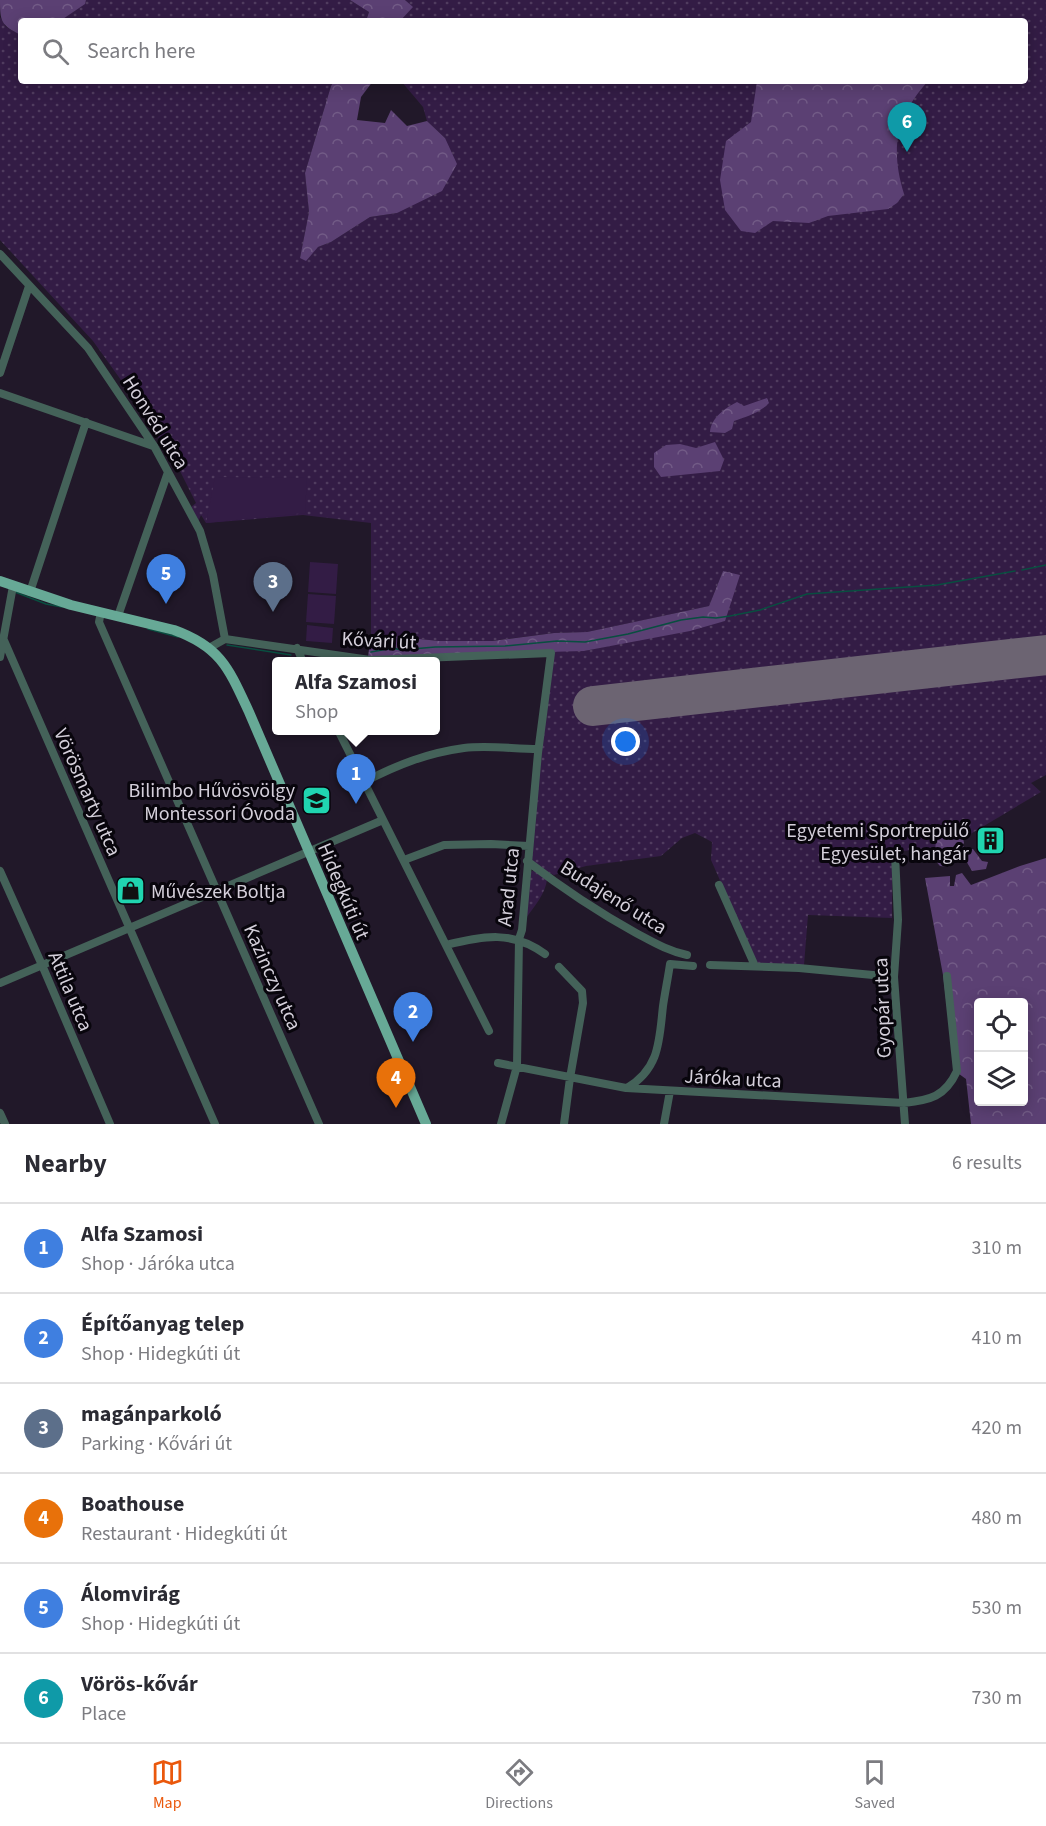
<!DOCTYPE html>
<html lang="en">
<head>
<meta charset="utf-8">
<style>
	:root { --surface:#fff; --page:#f2f2f3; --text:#2b2b33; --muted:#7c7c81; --line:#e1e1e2; --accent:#ea580c }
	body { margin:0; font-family:"Source Sans 3",sans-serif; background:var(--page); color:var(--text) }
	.controls { position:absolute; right:18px; bottom:18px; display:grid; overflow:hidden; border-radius:6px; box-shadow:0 3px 15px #0003 }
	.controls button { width:54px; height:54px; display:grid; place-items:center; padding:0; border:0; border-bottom:2px solid var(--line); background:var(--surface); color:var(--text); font:30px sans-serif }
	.you { position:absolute; left:626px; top:742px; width:21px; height:21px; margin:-15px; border:4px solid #fff; border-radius:50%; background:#1a73e8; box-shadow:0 0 0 9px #1a73e833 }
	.badge { display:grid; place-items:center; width:39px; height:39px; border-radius:50%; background:var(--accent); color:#fff; font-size:20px; font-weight:700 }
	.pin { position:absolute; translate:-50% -50px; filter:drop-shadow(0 2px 3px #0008) }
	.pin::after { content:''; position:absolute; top:32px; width:21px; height:18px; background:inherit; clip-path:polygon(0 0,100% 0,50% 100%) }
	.popup { position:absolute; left:272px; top:657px; width:168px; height:78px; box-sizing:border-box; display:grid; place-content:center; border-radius:6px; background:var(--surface); filter:drop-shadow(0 2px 4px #0005); font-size:20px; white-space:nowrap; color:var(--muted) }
	.popup b { font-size:22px; color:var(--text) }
	.popup::after { content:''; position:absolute; left:50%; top:100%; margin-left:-12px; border:12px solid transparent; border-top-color:var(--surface) }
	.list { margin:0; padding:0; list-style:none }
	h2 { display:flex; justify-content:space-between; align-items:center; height:78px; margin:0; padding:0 24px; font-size:26px }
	h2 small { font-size:20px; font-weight:400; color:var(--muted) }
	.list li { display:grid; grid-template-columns:39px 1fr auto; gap:18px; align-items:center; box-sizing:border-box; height:90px; padding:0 24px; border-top:2px solid var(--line) }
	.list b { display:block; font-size:22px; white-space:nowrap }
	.list p { margin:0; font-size:20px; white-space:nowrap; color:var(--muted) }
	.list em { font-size:20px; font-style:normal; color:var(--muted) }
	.icon { flex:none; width:33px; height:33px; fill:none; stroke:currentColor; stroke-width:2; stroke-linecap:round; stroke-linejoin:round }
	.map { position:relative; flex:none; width:1046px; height:1124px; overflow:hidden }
	.search { position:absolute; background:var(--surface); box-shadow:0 3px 15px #0003; left:18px; right:18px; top:18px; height:66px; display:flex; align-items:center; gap:15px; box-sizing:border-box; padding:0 21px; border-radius:6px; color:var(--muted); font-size:22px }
	.sheet { height:618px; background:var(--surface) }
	nav { display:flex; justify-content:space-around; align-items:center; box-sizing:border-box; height:84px; border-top:2px solid var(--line); background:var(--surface); font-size:16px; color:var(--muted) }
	nav a { display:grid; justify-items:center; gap:3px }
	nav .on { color:var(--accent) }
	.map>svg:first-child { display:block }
	.grass { fill:url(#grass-dots) }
	.forest { fill:url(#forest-crowns); fill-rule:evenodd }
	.green { fill:#331c45 }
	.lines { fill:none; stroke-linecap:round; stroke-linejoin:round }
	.stream { stroke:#094e40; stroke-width:1.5 }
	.runway { stroke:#6c6472; stroke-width:40 }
	.minor { stroke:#446259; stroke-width:8 }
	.major { stroke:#67a996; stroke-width:10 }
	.labels { text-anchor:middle; stroke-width:6; stroke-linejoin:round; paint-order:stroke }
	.street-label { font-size:20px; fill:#d4cfda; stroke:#08050c }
	.poi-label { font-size:20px; fill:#d4cfda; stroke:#08050c; text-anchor:end }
</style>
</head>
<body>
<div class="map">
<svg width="1046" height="1124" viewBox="0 0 1046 1124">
	<defs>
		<pattern id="grass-dots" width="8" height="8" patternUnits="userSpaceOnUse" patternTransform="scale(1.5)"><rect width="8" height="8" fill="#331c45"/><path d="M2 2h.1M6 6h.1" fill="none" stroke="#503c5f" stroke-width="1.8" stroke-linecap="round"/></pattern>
		<pattern id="forest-crowns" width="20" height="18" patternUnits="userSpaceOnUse" patternTransform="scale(1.5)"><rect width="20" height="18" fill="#5b4073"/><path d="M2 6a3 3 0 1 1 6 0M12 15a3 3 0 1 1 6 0" fill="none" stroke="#725b86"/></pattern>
	</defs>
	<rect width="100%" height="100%" fill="#211829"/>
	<path class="grass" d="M 86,0 L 350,0 L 369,12 L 366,21 L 60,21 L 84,4 Z
		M 405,0 L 1046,0 L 1046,775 L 1031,783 L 1041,792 L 967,836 L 935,848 L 892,852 L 892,918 L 808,915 L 804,965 L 757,964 L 711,860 L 712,842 L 695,833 L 682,838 L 661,856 L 586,866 L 554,875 L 545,871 L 530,859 L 541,748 L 554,650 L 584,651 L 725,621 L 723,571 L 709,606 L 587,632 L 554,633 L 491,641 L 439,641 L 371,634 L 371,523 L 303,515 L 206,523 L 201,515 L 198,522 L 191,507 L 196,503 L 175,461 L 157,436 L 136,401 L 93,341 L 0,240 L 0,17 L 6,27 L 21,35 L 21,81 L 334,81 L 331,86 L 305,173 L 309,212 L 300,258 L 318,247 L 331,242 L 370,217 L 397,213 L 445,138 L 427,121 L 423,107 L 401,81 L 1025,81 L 1025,21 L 400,21 L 412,7 Z
		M 532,871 L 535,871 L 547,879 C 546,893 534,907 526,918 L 529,875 Z"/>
	<path class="forest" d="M 0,0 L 86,0 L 85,4 L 60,21 L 21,21 L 21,35 C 1,25 0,22 0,0 Z
		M 350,0 L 405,0 L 413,7 L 400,21 L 366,21 L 369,12 Z
		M 334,81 L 373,81 L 361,97 L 357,120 L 385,123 L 391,110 L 407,126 L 427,121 L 445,138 L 457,164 L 442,191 L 397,213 L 370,217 L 331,242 L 318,247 L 306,261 L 300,258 L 309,212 L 305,173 L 331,86 Z
		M 757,81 L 928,81 C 896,117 890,148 904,194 L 897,203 L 888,209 L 828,216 L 809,223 L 773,221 L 755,233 L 741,231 L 725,210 L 720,180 L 726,141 L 751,122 Z
		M 767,398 L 769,403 C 760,413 746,417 734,421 L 732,429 L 725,433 L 710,432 C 711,418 725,408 737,402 L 744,406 Z
		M 715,442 L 724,460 L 720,471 L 661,477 L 654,467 L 654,453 L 666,445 L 680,444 L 696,448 Z
		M 723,571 L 740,575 L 725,621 L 690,631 L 584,651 L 368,657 L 371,634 L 439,641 L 492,641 L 554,633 L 587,632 L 709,606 Z
		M 946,825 L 955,825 L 962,833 L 964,843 L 962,845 L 967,850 L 973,849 L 982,861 L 988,862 L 986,869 L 972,871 L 965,859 L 958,854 L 953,854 L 951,858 L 953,864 L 949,867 L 940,866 L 934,859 C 937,843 933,838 946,825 Z
		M 1046,858 L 1046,1124 L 971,1124 L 966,1079 L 955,1071 L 943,975 L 925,878 L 950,876 L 950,886 L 954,886 L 956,875 L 962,873 L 971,885 L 1020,866 ZM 978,1002 L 1024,1002 L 1024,1102 L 978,1102 Z"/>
	<path class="green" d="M 215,477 L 307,478 L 305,513 L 206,523 Z
		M 310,562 L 338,564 L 336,594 L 308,592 Z
		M 308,594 L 336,596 L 334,624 L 306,622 Z
		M 307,625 L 333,628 L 332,643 L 306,641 Z"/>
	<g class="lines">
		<path class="stream" d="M 1022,570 L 1046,565
			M 15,592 L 46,604 L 62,607
			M 148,629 L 178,637
			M 227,645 L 291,655
			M 371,652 L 393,648 L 401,650 L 435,647 L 505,646 L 557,641 L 585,642 L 628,634 L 681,620 L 703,617 L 716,618 L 730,616 L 760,610 L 807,594 L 937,585 L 1015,571"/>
		<path class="runway" d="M 593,706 L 1046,655"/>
		<path class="minor" d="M 0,254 L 88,348 L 154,446 L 200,531 L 213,575 L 225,639
			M 0,373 L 29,286
			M 0,393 L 153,446
			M 30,592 L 86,422
			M 101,612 L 99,622 L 319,1124
			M 118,616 L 168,472
			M 3,638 L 215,1124
			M 209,648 L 225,639 L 370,660 L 551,653 L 538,753 L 522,930 L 519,939 L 517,1066 L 501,1124
			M 297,648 L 303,662
			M 0,657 L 13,586
			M 338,730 L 489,1031
			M 364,782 C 397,765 427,753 464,748 C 488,745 514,749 538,749
			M 895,854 L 898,920 L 894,977 L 905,1124
			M 404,860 L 444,845 L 491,844 L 529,846
			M 527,861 C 562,888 598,912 636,933 C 653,942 668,951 687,955
			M 0,871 L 42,965 L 110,1124
			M 719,885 L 755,966
			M 446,945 C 484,936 512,930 545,954
			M 710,965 L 799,968 L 894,977
			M 559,967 L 582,991 L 583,1003 L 570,1078 L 564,1124
			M 0,983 L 383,820
			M 498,1063 L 626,1088 L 904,1103 C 930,1100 945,1097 957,1071 L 947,976
			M 627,1088 C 660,1068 659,1041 663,1006 C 665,992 668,978 670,964 L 693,966
			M 0,1113 L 5,1124
			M 664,1124 L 670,1091"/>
		<path class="major" d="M 0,581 L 71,605 L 174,630 C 221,647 229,669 249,712 L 426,1124"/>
	</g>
	<defs>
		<symbol id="school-square" viewBox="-11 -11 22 22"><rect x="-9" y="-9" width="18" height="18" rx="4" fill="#20d5b0" stroke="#08050c"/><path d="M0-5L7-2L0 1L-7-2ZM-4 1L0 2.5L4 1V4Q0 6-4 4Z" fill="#111"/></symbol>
		<symbol id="building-square" viewBox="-11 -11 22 22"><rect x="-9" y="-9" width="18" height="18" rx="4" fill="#20d5b0" stroke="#08050c"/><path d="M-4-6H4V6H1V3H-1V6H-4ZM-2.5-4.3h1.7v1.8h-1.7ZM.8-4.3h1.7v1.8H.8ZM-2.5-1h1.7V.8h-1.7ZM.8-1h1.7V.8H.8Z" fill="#111"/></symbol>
		<symbol id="shop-square" viewBox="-11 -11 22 22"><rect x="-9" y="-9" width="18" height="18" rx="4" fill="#20d5b0" stroke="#08050c"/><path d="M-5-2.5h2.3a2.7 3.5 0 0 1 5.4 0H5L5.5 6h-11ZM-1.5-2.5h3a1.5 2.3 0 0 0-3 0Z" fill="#111"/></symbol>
	</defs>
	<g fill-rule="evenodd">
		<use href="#school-square" x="300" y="784" width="33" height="33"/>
		<use href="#building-square" x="974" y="824" width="33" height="33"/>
		<use href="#shop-square" x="114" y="874" width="33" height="33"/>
	</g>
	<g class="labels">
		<g class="street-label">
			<text transform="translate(156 422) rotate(58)" y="7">Honvéd utca</text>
			<text transform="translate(379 640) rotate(3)" y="7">Kővári út</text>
			<text transform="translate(88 792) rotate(66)" y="7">Vörösmarty utca</text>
			<text transform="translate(508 887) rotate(-84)" y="7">Arad utca</text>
			<text transform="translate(344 891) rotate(67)" y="7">Hidegkúti út</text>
			<text transform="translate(614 897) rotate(32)" y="7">Budajenő utca</text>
			<text transform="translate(273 977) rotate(66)" y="7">Kazinczy utca</text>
			<text transform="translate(71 991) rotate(67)" y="7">Attila utca</text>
			<text transform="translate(882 1008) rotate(-92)" y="7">Gyopár utca</text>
			<text transform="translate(733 1078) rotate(3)" y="7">Járóka utca</text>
		</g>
		<g class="poi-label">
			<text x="295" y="797">Bilimbo Hűvösvölgy<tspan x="295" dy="23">Montessori Óvoda</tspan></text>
			<text x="969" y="837">Egyetemi Sportrepülő<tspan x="969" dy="23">Egyesület, hangár</tspan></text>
			<text x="151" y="898" text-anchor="start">Művészek Boltja</text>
		</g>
	</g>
</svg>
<div class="controls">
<button><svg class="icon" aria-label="locate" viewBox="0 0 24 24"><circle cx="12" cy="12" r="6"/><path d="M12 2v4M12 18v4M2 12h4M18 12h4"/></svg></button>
<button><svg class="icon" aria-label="layers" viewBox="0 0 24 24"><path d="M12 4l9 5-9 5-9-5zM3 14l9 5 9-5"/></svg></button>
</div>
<div class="you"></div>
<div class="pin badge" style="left:356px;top:804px;background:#3f7fe0">1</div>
<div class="popup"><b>Alfa Szamosi</b>Shop</div>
<div class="pin badge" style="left:413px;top:1042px;background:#3f7fe0">2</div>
<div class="pin badge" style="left:273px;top:612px;background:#5c6f8a">3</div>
<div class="pin badge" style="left:396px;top:1108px;background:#e8710a">4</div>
<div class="pin badge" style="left:166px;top:604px;background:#3f7fe0">5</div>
<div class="pin badge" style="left:907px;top:152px;background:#0f9aa8">6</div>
<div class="search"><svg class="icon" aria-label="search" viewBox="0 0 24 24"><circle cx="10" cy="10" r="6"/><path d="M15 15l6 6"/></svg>Search here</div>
</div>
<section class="sheet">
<h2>Nearby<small>6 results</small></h2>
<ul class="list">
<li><span class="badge" style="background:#3f7fe0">1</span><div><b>Alfa Szamosi</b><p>Shop · Járóka utca</p></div><em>310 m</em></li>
<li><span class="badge" style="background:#3f7fe0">2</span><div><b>Építőanyag telep</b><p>Shop · Hidegkúti út</p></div><em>410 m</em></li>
<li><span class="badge" style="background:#5c6f8a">3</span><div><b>magánparkoló</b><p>Parking · Kővári út</p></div><em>420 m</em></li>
<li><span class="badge" style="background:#e8710a">4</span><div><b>Boathouse</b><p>Restaurant · Hidegkúti út</p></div><em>480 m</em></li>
<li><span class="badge" style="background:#3f7fe0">5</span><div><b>Álomvirág</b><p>Shop · Hidegkúti út</p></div><em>530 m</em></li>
<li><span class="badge" style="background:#0f9aa8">6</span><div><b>Vörös-kővár</b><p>Place</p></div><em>730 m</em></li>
</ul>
</section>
<nav>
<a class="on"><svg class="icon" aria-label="map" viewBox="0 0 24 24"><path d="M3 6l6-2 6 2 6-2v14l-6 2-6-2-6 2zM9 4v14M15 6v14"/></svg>Map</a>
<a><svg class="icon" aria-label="directions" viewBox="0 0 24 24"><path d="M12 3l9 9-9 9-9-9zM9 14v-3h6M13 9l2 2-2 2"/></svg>Directions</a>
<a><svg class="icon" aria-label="saved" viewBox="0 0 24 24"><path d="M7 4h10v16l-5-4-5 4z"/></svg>Saved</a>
</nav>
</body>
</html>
